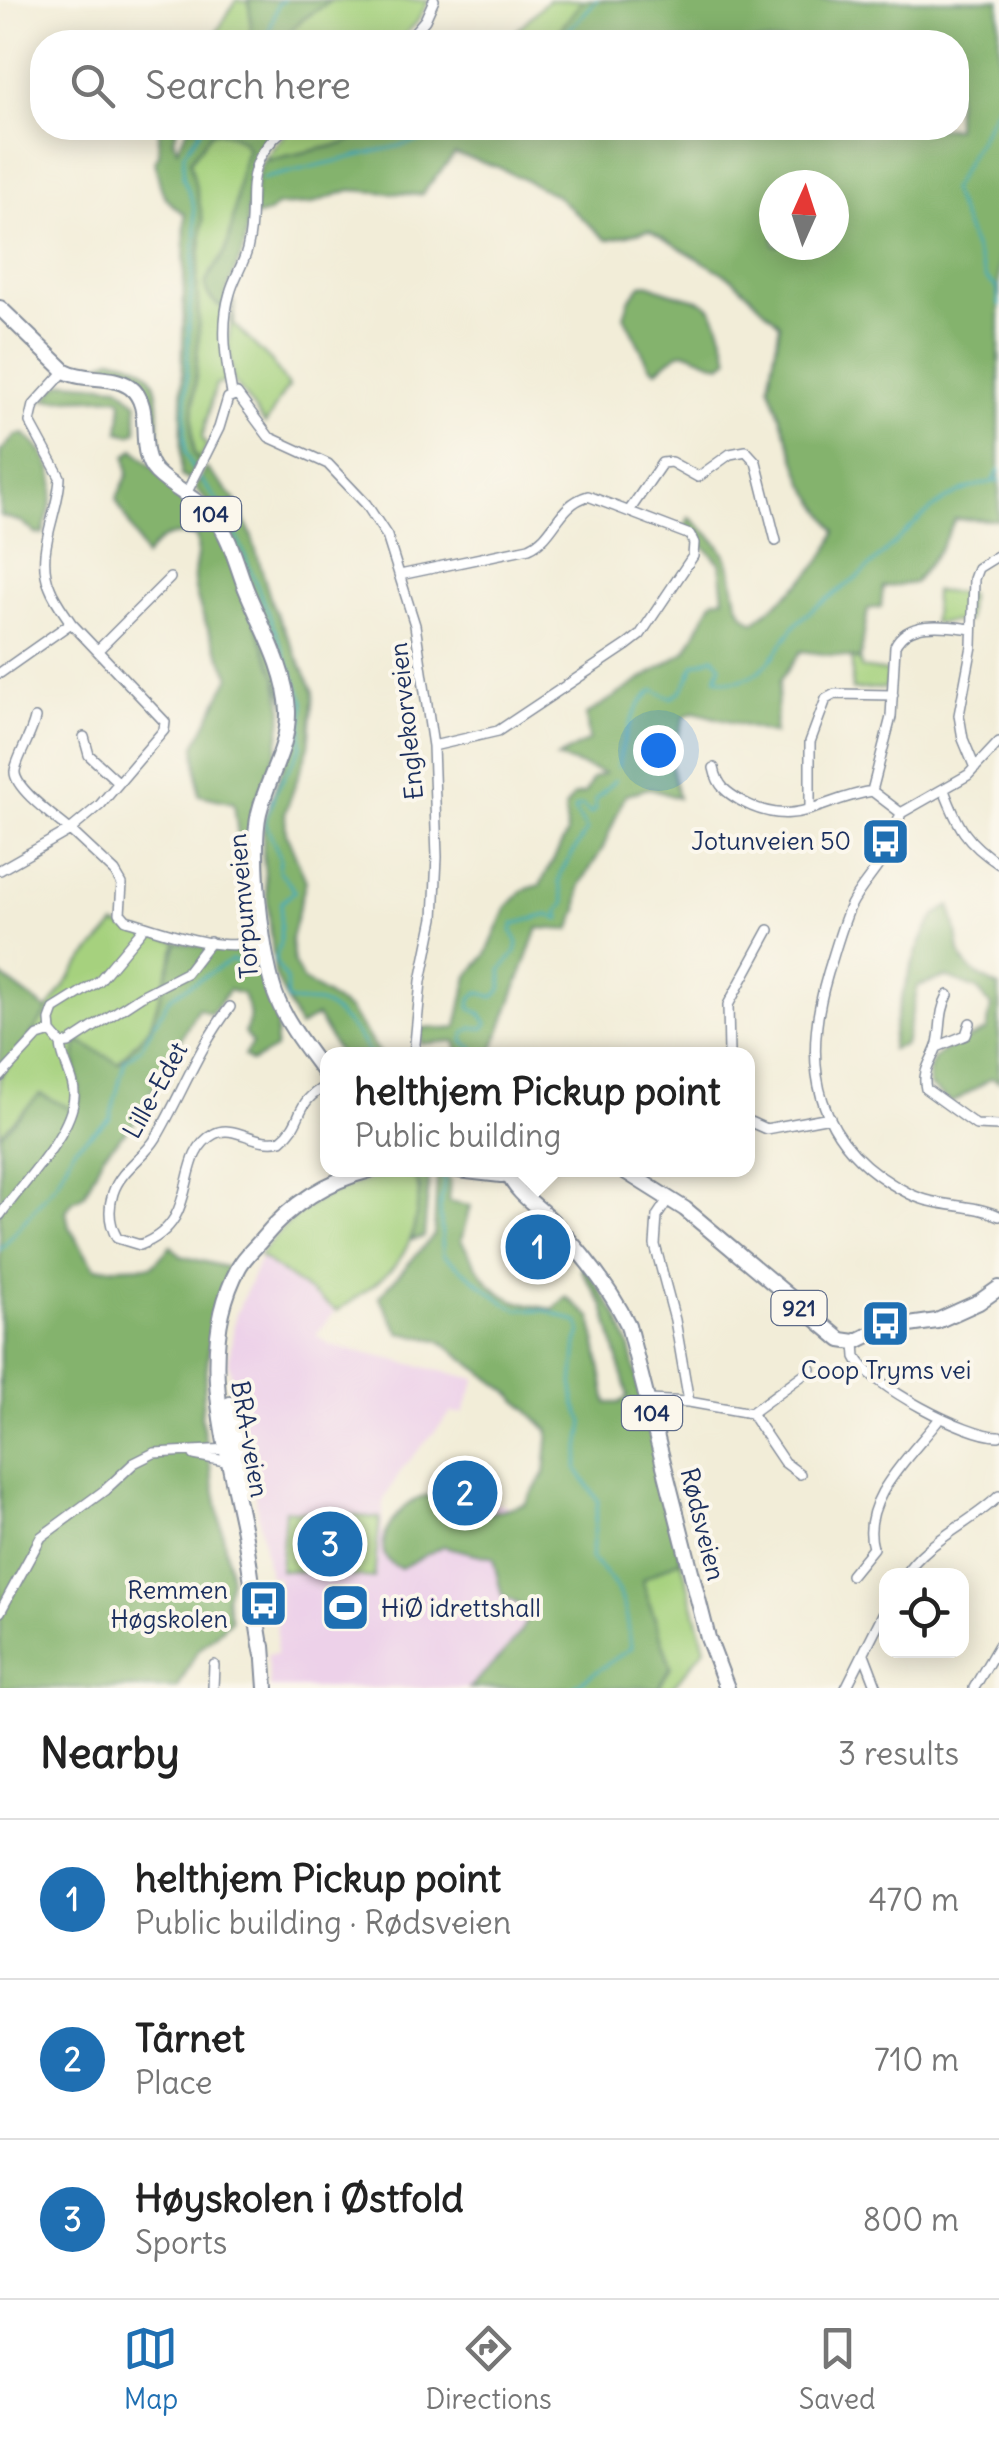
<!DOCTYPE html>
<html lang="en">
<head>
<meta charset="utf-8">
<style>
	:root { --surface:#fff; --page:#f2f2f2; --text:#222; --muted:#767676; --line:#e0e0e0; --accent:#1f6fb2 }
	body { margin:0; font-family:Delius,sans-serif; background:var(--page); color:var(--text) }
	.controls { position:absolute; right:30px; bottom:30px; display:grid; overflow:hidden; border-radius:20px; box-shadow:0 5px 25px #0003 }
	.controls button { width:90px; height:90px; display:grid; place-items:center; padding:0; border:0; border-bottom:2px solid var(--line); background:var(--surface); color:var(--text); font:50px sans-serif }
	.compass { position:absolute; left:759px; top:170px; width:90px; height:90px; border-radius:50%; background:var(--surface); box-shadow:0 5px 25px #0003; rotate:3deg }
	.you { position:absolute; left:658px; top:750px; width:35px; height:35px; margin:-25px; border:8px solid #fff; border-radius:50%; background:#1a73e8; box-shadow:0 0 0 15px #1a73e833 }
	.badge { display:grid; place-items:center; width:65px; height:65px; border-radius:50%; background:var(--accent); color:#fff; font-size:32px; font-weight:700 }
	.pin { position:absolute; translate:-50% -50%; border:5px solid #fff; box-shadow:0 2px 10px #0006 }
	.popup { position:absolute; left:320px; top:1047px; width:435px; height:130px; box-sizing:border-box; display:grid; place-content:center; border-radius:20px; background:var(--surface); filter:drop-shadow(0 2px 8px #0005); font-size:32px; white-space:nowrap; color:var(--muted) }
	.popup b { font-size:38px; color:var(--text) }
	.popup::after { content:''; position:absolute; left:50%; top:100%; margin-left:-20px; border:20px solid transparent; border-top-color:var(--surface) }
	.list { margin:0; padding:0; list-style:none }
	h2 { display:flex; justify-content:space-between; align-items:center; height:130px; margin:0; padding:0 40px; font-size:42px }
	h2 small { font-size:32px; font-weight:400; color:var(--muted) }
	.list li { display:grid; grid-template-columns:65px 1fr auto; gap:30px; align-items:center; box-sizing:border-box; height:160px; padding:0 40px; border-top:2px solid var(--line) }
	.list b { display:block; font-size:38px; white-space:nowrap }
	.list p { margin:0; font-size:32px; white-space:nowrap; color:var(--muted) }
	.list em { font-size:32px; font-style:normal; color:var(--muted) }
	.icon { flex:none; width:55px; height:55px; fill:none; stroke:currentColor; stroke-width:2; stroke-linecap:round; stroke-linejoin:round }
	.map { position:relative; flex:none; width:999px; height:1688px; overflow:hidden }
	.search { position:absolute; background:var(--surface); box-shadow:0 5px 25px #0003; left:30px; right:30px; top:30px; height:110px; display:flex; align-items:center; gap:25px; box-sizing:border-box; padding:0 35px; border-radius:40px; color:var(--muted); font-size:38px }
	.sheet { height:610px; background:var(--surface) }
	nav { display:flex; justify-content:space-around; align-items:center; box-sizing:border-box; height:140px; border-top:2px solid var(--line); background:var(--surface); font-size:28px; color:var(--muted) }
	nav a { display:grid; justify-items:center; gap:5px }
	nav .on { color:var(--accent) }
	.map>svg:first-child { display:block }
	.built { fill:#edd1e9 }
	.green { fill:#a6d17e; stroke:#60806e; stroke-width:2.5 }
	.forest { fill:#84b36d; stroke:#507166; stroke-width:2.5; fill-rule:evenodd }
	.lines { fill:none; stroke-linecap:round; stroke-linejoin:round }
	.stream { stroke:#3facbe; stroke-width:2.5 }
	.minor-casing { stroke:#868e9b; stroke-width:12 }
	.primary-casing { stroke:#868e9b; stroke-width:18 }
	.minor { stroke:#fff; stroke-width:9 }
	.primary { stroke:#fff; stroke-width:14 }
	.labels { text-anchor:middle; stroke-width:8; stroke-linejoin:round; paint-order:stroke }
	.shield { fill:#fbf7ec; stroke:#5e6b89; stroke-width:2.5 }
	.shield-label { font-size:22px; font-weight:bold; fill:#1b2f5e }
	.street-label { font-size:25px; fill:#1b2f5e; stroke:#fbf7ec }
	.poi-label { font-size:25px; fill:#1b2f5e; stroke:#fbf7ec; text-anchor:end }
</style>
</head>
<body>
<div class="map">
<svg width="999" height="1688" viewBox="0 0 999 1688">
	<rect width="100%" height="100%" fill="#fbf7ec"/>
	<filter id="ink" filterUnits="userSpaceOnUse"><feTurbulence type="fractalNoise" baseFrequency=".01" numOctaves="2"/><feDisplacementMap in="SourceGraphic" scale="20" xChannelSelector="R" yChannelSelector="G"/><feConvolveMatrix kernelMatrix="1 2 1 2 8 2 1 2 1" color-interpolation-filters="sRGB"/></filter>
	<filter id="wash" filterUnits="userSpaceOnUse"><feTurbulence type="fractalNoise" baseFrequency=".0048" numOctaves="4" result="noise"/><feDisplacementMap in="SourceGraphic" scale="40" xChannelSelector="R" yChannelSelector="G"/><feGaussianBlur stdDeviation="2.25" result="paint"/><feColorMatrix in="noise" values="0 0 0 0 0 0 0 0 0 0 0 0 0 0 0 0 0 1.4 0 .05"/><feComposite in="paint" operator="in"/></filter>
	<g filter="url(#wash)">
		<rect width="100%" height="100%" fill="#f2edd8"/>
		<path class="built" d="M 260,1258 L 335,1312 L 316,1334 L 330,1345 L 476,1379 L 463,1413 L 451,1413 L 402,1469 L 384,1499 L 382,1530 L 386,1550 L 460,1528 L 481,1504 L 503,1504 L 537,1521 L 543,1611 L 469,1688 L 270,1688 L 267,1655 L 276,1654 L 278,1577 L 269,1576 L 251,1472 L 244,1456 L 229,1362 L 235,1317 Z"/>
		<path class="green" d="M 236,0 L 250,2 L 251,29 L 246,42 L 211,42 Z
			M 332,0 L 429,0 L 417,22 L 398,42 L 280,42 L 302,20 Z
			M 548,0 L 583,0 L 550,42 L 510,42 L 516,31 Z
			M 295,128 L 373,128 L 343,144 L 263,161 L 284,135 Z
			M 222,131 L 244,141 L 248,149 C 234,181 238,216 226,249 C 222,261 209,271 206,283 C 204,294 214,303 223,308 L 225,383 L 216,384 L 202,438 L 207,446 L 199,461 L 194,454 L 192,430 L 199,334 L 197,278 L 202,242 L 190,161 L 211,133 Z
			M 234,301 L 234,325 L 271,361 L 289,387 C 277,398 275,412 265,424 L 233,380 L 228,343 Z
			M 934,591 L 969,594 L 967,621 L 933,623 Z
			M 852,658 L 860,660 L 861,668 L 889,672 L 886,688 L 852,690 Z
			M 115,925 L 177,942 L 150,1027 L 118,1063 L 79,1041 C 68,1070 88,1085 76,1112 L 0,1135 L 0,1077 L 79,965 Z
			M 403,1173 L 416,1179 C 420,1190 419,1198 417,1210 C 410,1267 380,1280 337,1311 L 259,1256 C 296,1206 341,1181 403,1173 Z
			M 285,1510 L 380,1518 L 374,1578 L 280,1570 Z
			M 681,1559 L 705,1648 L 672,1688 L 658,1688 L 671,1667 L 642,1580 Z"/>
		<path class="forest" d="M 249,0 L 332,0 L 302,20 L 280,42 L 246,42 L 251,29 Z
			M 583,0 L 999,0 L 999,520 L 955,519 L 941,547 L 914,583 L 883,587 L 881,607 L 868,609 L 860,659 L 801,651 L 780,681 L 774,734 L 694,712 L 685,716 L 670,758 L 678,798 L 649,788 L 625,795 L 603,848 L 580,885 L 578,911 L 570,930 L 538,928 L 492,1054 L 459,1054 L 455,1041 L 421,1044 L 421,1029 C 432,1024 444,1033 457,1027 L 468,976 L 486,955 L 507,907 L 523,890 L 540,885 L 567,834 L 565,808 L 573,796 L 585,793 L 593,778 L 604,773 L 557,758 L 589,740 L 586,715 L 686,651 L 713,600 L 724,598 L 720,563 L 685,527 L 689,517 C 704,530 719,541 727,559 C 738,582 729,608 754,622 C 783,597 825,569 836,531 L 804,483 L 769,385 L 780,324 L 733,279 L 649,230 L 607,240 L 554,194 L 498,167 L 455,154 L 421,195 L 350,190 L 311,204 L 276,206 L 269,213 L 254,217 L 256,179 L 263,161 L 343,144 L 373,128 L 956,128 L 956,42 L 550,42 ZM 774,185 L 834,185 L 834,245 L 774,245 Z
			M 159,128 L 177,128 L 174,140 L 177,149 L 188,128 L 280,128 C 236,173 255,194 244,247 C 239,267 227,283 223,308 C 214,303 204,294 206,283 C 209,271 222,261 226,249 C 238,216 234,181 248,149 C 241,136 225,131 211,133 L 190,161 L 203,220 L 197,278 L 199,334 L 192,430 L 194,454 L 199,461 L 189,480 L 181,476 L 185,214 C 160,198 160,189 155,160 L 159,155 Z
			M 648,284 C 708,311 709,281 729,358 L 721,365 C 681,354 690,340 656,371 L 649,365 L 624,316 L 629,300 L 641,285 Z
			M 111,358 C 176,364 152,413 161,458 L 154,455 C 146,426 159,380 118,373 C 107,371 96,372 85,369 L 84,362 L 100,364 Z
			M 67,382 L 119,386 L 137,403 L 137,431 L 130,435 L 119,432 L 122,401 L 118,397 L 45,400 L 58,385 Z
			M 24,434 C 65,468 55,489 43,534 L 36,534 L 22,522 L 0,516 L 0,452 L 16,435 Z
			M 134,449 L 213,524 L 220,534 L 276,676 L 283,711 L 277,750 L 257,798 L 257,929 L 251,927 L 248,919 L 234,803 L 199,795 L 195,746 L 230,676 C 219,653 192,600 194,576 C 195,557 200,557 196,536 C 167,533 163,534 145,557 C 137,539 127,519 116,500 L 128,474 L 126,456 Z
			M 206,468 L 235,499 L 251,534 L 272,604 L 314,692 L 309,746 L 285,813 L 286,833 L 306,881 L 291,939 L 294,963 L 303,980 L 350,1011 L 380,1054 L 339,1054 L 317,1016 L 299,1027 L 275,975 L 263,856 L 263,822 L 291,744 L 294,722 L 208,503 L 195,488 Z
			M 950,906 C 968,954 944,959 999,987 L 999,1082 L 992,1078 L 952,1103 L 929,1086 C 923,1048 961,1044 987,1030 L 991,1006 L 977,989 L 946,977 L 918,986 L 905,1045 L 891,1049 C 893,1021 918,933 937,915 C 940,911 945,909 950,906 Z
			M 177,942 L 257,955 L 278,1014 L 275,1049 L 251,1062 L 244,1056 L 252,1043 L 244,1033 C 253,1018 250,1009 242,994 L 229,990 L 211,1014 L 198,1008 L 134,1123 L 103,1155 L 84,1195 L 73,1201 L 66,1211 L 69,1227 L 95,1268 L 152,1266 L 171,1246 L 181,1256 L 229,1268 L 212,1326 L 201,1416 L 231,1579 L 226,1597 L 231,1620 L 197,1651 L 178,1688 L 0,1688 L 0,1135 L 40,1094 L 76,1111 C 87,1085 69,1070 78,1041 L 119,1063 L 150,1027 Z
			M 0,975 L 48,1011 L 0,1077 Z
			M 419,1170 L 427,1174 L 429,1180 L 424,1237 L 412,1240 L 420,1188 L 416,1179 L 403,1173 Z
			M 437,1177 L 450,1179 L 448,1202 L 470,1206 L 461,1240 C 489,1288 496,1302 554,1309 L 566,1297 L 591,1317 L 607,1403 L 619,1403 L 628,1397 L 604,1307 L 581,1269 L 586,1268 L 618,1317 L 630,1348 L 681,1559 L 642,1580 L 671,1667 L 658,1688 L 469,1688 C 491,1665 521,1642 530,1610 L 502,1596 L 493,1558 L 443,1546 L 401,1568 C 366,1559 390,1516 410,1503 C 416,1499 426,1496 433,1494 L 460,1520 L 525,1504 L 545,1473 L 549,1431 L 511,1394 L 439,1340 L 400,1333 L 379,1297 L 434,1235 Z"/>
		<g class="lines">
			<path class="stream" d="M 266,42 L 278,4 L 285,0
				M 557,42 L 597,0
				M 999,103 L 951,190 L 986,278 L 996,287 L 999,305
				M 261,179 L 474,128
				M 193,470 L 186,453 L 185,434 L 189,319 L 196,231 L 193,203 L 183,177 L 184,153 L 202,128
				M 200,478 L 224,510 L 238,539 L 304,702 L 301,747 L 275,793 L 265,822 L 280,857 L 279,870 L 295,891 L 281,903 L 280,943 L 275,961 L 286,979 L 287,1000 C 298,1003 308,1001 319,1003 C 334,1006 364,1040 369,1054
				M 993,482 L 999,470
				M 618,767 C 621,744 634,703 654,690 L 670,698 C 684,694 688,678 694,665 L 714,657 L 721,665 L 716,678 C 731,684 746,681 759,671 C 776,659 784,637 798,622 C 814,606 836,594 854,580 C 903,541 931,490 999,481
				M 475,1054 L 474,1048 L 463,1042 L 465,1033 L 472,1028 L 485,1028 L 487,1023 L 480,1013 L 470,1008 L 471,998 L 478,992 L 493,997 C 505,990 502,983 501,970 L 516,952 L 518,943 L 512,931 L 514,924 L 548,915 L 561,919 L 558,912 L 565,903 L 559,883 L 561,872 L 587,830 L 575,812 L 576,808 L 583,806 L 590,814 L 595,810 L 596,799 L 615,780
				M 446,1170 L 440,1207 L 443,1255 L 505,1303 L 517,1309 L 548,1311 L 579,1323 L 581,1332 L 577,1343 L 573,1386 L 575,1404 L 584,1422 L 577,1469 L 598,1501 L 591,1559 C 624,1588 626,1606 631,1648 L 572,1688
				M 0,1250 L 57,1182 L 74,1148 L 110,1119 L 125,1060 L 140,1049 L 170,997 L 232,960 L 250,965"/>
		</g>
	</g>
	<g filter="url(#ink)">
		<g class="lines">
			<defs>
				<path id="minor" d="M 406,42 L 425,20 L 434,0
					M 65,371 L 34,405 L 30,422 L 60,477 C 59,514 34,551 50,588 C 55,601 64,612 71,623
					M 232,394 C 226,362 220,326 230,293 C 234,278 243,265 247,250 C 260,199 235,170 285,128
					M 186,494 L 219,428 L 228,398 L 237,394 L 269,437 L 328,464 L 366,504 L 387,536 L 415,625 L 433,746 L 437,857 L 434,918 L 421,981 L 414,1054
					M 629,511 L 662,463 L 671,462 L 698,477 L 730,454 L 746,451 L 756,462 L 776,541
					M 400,575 L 529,548 C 556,536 557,505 588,496 L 690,535 L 694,543 L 693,556 L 640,635 L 627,645 L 498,731 L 433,746
					M 98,650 L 170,578
					M 0,673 L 71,623 L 165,722 L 164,730 L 100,805 L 70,830 C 57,819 13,788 15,771 C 16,760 32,734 35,718
					M 84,737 L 89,755 L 118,782
					M 714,768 C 718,787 727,793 743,802 C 796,830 821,799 872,791 L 901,813
					M 975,768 L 963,739 L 959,715 L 972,646 L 974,579 L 978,568 L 999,555
					M 944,790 C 958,827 966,842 999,864
					M 872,791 L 891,717 L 895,646 C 908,619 947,626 972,629
					M 810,809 L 810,742 L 826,699 L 835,694 L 893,695
					M 901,813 C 897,825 893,837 888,849 C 878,870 860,886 850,907 C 841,928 835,951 828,973 C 800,1067 815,1147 910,1194 C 938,1208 971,1203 999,1216
					M 901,813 L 968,775 L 999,742
					M 0,870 L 70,830 L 115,872 L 122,884 L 120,913 L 126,920 C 163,931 227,956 263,939
					M 948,995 C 939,1012 942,1025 938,1043 C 934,1059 921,1070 926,1089 L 976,1125 L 999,1126
					M 230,1007 C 197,1050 183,1092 156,1138 C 144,1158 121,1169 113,1193 C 108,1209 109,1224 117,1238 L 140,1245 C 203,1222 173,1156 214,1134 C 234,1123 256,1147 281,1140 C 306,1120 292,1103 328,1085
					M 61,1044 L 69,1043 L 141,996 L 186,973 L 210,942
					M 61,1044 L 51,1032 L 50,1020 L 54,1009 L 99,981 L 141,931
					M 937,1047 L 966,1035 L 970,1023
					M 729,1054 L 728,1005 L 769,930
					M 0,1077 L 38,1036 L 51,1032
					M 748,1121 L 766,1129 L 830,1117
					M 669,1198 L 657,1216 L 655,1245 L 675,1320 L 689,1402
					M 0,1215 C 22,1183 72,1135 74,1096 C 75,1078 62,1063 61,1044
					M 855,1342 C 855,1344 856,1356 856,1357 C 870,1385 968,1437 999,1436
					M 649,1400 L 689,1402 L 751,1413 L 811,1369
					M 751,1413 L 784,1462 L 800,1474
					M 194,1455 L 225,1461 L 232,1459
					M 851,1575 L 873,1548 C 859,1499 913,1454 940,1418
					M 904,1576 C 927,1540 969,1525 999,1496
					M 0,1612 L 41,1537 L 105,1490 L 134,1463 L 154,1453 L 229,1449
					M 864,1654 L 877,1688
					M 213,1688 L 214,1665
					M 846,1688 L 886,1608
					M 974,1688 L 999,1645"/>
				<path id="primary" d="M 0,308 L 65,371 C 85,382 112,374 130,387 C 156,407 134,449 156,472 C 174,490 199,499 216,519 C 231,539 237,566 246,589 C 262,628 286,668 288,711 C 289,748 267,778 259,813 C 250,851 262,966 278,1001 C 290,1029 311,1054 328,1078
					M 458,1170 L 501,1175 L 537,1170
					M 623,1170 L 685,1209 L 841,1340 L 855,1342 L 881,1329 L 937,1321 L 979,1302 L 999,1288
					M 509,1175 C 518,1195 537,1205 552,1221 C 582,1253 609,1286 628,1325 L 708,1638 L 727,1688
					M 230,1404 L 244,1486
					M 263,1646 L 266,1688
					M 263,1655 C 254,1613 252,1570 243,1527 C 226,1443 195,1348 239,1267 C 245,1256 255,1248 263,1238 C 292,1203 327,1181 370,1170"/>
			</defs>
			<use href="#minor" class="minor-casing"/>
			<use href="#primary" class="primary-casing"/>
			<use href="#minor" class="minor"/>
			<use href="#primary" class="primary"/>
		</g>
	</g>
	<defs>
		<symbol id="bus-square" viewBox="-11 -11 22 22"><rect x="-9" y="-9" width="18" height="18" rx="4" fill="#1f6fb2" stroke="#fbf7ec"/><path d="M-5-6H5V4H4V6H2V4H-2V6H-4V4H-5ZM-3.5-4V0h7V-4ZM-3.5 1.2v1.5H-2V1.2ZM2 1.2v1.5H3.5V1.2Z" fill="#fff"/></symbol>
		<symbol id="stadium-square" viewBox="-11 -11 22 22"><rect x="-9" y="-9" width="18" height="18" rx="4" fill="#1f6fb2" stroke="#fbf7ec"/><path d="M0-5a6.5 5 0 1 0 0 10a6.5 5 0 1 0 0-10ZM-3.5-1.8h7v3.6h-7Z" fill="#fff"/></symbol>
	</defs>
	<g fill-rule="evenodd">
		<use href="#bus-square" x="858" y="814" width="55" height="55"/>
		<use href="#bus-square" x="858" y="1296" width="55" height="55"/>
		<use href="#bus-square" x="236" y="1576" width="55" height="55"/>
		<use href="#stadium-square" x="318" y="1580" width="55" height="55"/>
	</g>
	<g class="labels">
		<g class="shield">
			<rect x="181" y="497" width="60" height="34" rx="8"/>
			<rect x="771.5" y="1291" width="55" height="34" rx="8"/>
			<rect x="622" y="1396" width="60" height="34" rx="8"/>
		</g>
		<g class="shield-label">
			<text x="211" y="522">104</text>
			<text x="799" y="1316">921</text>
			<text x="652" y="1421">104</text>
		</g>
		<g class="street-label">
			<text transform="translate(406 721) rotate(-96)" y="9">Englekorveien</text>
			<text transform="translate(243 906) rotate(-95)" y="9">Torpumveien</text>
			<text transform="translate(155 1090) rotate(-61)" y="9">Lille-Edet</text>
			<text transform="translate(250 1439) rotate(80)" y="9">BRA-veien</text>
			<text transform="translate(703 1524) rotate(76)" y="9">Rødsveien</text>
		</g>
		<g class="poi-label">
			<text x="851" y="850">Jotunveien 50</text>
			<text x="886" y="1379" text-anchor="middle">Coop Tryms vei</text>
			<text x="228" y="1599">Remmen<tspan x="228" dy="29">Høgskolen</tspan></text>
			<text x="381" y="1617" text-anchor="start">HiØ idrettshall</text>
		</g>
	</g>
</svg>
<div class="controls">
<button><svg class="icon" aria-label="locate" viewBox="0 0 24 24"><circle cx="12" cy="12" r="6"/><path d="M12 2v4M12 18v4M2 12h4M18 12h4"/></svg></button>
</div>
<svg class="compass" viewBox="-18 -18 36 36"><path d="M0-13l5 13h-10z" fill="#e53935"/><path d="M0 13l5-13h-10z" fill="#767676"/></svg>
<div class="you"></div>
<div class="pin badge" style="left:538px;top:1247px">1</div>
<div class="popup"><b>helthjem Pickup point</b>Public building</div>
<div class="pin badge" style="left:465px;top:1493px">2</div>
<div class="pin badge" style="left:330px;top:1544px">3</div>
<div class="search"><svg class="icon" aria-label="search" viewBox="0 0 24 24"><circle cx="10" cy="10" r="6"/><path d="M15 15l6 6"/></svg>Search here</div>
</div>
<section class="sheet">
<h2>Nearby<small>3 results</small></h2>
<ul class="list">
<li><span class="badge">1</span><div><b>helthjem Pickup point</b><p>Public building · Rødsveien</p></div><em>470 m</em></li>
<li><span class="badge">2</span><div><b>Tårnet</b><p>Place</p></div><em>710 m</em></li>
<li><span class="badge">3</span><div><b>Høyskolen i Østfold</b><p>Sports</p></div><em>800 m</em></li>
</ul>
</section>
<nav>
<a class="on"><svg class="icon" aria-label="map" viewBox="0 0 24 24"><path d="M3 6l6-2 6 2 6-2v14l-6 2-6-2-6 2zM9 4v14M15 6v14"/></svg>Map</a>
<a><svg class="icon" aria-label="directions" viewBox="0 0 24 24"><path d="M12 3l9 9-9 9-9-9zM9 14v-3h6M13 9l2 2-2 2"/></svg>Directions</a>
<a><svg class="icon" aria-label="saved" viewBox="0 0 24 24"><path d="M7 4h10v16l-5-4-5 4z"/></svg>Saved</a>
</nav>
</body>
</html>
